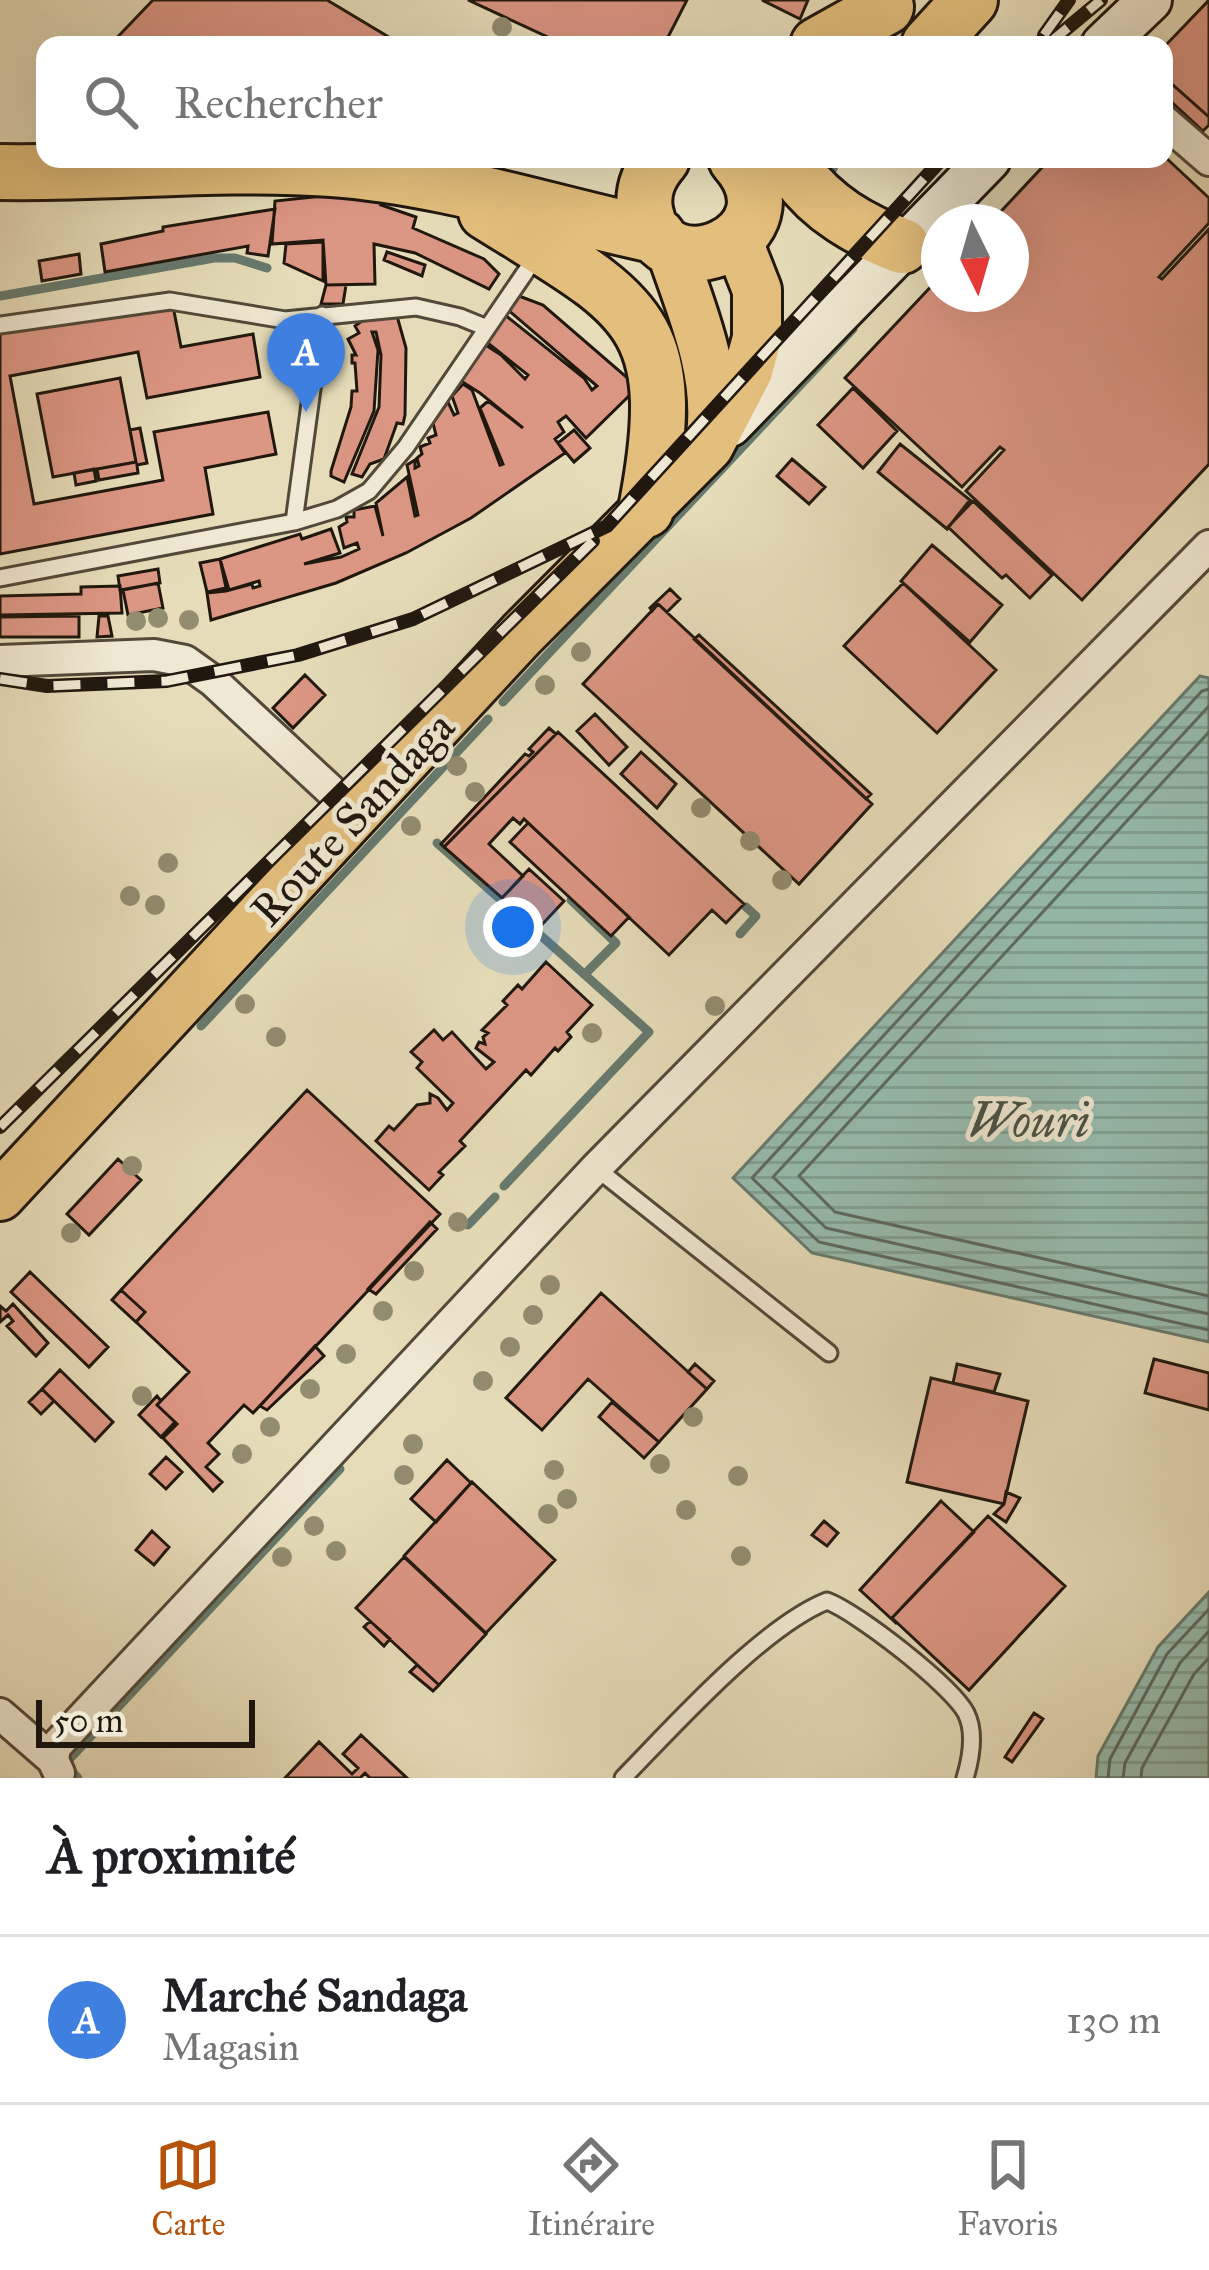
<!DOCTYPE html>
<html lang="fr">
<head>
<meta charset="utf-8">
<style>
	:root { --surface:#fff; --page:#f6f6f6; --text:#202124; --muted:#757577; --line:#e0e0e0; --accent:#b45309 }
	body { margin:0; font-family:"IM FELL Great Primer",serif; background:var(--page); color:var(--text) }
	.compass { position:absolute; left:921px; top:204px; width:108px; height:108px; border-radius:50%; background:var(--surface); box-shadow:0 12px 48px #0002; rotate:175deg }
	.scale { position:absolute; left:36px; bottom:30px; width:219px; box-sizing:border-box; padding-left:12px; border:6px solid #20180f; border-top:0; font-size:33px; line-height:42px; white-space:nowrap; color:#20180f; -webkit-text-stroke:9px #efe8d2; paint-order:stroke }
	.you { position:absolute; left:513px; top:927px; width:42px; height:42px; margin:-30px; border:9px solid #fff; border-radius:50%; background:#1a73e8; box-shadow:0 0 0 18px #1a73e833 }
	.badge { display:grid; place-items:center; width:78px; height:78px; border-radius:50%; background:var(--accent); color:#fff; font-size:39px; font-weight:700 }
	.pin { position:absolute; translate:-50% -99px; filter:drop-shadow(0 3px 6px #0008) }
	.pin::after { content:''; position:absolute; top:63px; width:42px; height:36px; background:inherit; clip-path:polygon(0 0,100% 0,50% 100%) }
	.list { margin:0; padding:0; list-style:none }
	h2 { display:flex; justify-content:space-between; align-items:center; height:156px; margin:0; padding:0 48px; font-size:51px }
	h2 small { font-size:39px; font-weight:400; color:var(--muted) }
	.list li { display:grid; grid-template-columns:78px 1fr auto; gap:36px; align-items:center; box-sizing:border-box; height:168px; padding:0 48px; border-top:3px solid var(--line) }
	.list b { display:block; font-size:45px; white-space:nowrap }
	.list p { margin:0; font-size:39px; white-space:nowrap; color:var(--muted) }
	.list em { font-size:39px; font-style:normal; color:var(--muted) }
	.icon { flex:none; width:66px; height:66px; fill:none; stroke:currentColor; stroke-width:2; stroke-linecap:round; stroke-linejoin:round }
	.map { position:relative; flex:none; width:1209px; height:1778px; overflow:hidden }
	.search { position:absolute; background:var(--surface); box-shadow:0 12px 48px #0002; left:36px; right:36px; top:36px; height:132px; display:flex; align-items:center; gap:30px; box-sizing:border-box; padding:0 42px; border-radius:24px; color:var(--muted); font-size:45px }
	.sheet { height:324px; background:var(--surface) }
	nav { display:flex; justify-content:space-around; align-items:center; box-sizing:border-box; height:168px; border-top:3px solid var(--line); background:var(--surface); font-size:33px; color:var(--muted) }
	nav a { display:grid; justify-items:center; gap:6px }
	nav .on { color:var(--accent) }
	.map>svg:first-child { display:block }
	.water { fill:url(#water-rules); stroke:#677a6e; stroke-width:3 }
	.lines { fill:none; stroke-linecap:round; stroke-linejoin:round }
	.shore { stroke:#5b6a5e; stroke-width:3 }
	.stream { stroke:#677a6e; stroke-width:9 }
	.building { fill:#dc9684; stroke:#20180f; stroke-width:3 }
	.lane-casing { stroke:#52493a; stroke-width:21 }
	.street-casing { stroke:#52493a; stroke-width:36 }
	.secondary-casing { stroke:#20180f; stroke-width:48 }
	.primary-casing { stroke:#20180f; stroke-width:54 }
	.highway-casing { stroke:#20180f; stroke-width:60 }
	.lane { stroke:#efe8d2; stroke-width:15 }
	.street { stroke:#efe8d2; stroke-width:30 }
	.secondary { stroke:#efe8d2; stroke-width:42 }
	.primary { stroke:#e3be7c; stroke-width:48 }
	.highway { stroke:#e3be7c; stroke-width:54 }
	.rail-casing { stroke:#20180f; stroke-width:14 }
	.rail { stroke:#efe8d2; stroke-width:9; stroke-dasharray:27; stroke-linecap:butt }
	.tree { fill:#928c70 }
	.labels { text-anchor:middle; stroke-width:10; stroke-linejoin:round; paint-order:stroke }
	.street-label { font-size:45px; fill:#20180f; stroke:#efe8d2 }
	.water-label { font-size:48px; font-style:italic; fill:#495147; stroke:#efe8d2 }
</style>
</head>
<body>
<div class="map">
<svg width="1209" height="1778" viewBox="0 0 1209 1778">
	<defs>
		<pattern id="water-rules" width="6" height="5" patternUnits="userSpaceOnUse" patternTransform="scale(3)"><rect width="6" height="5" fill="#96bcae"/><path d="M0 2.5h6" fill="none" stroke="#81a194"/></pattern>
	</defs>
	<rect width="100%" height="100%" fill="#e6dcb9"/>
	<filter id="stains"><feTurbulence type="fractalNoise" baseFrequency=".00167" numOctaves="4"/><feColorMatrix values="0 0 0 0 .2 0 0 0 0 .09 0 0 0 0 .02 0 0 0 .5 -.17"/></filter>
	<radialGradient id="worn" r=".72"><stop offset=".6" stop-color="#630" stop-opacity="0"/><stop offset="1" stop-color="#630" stop-opacity=".3"/></radialGradient>
	<path class="water" d="M 1200,676 L 1209,678 L 1209,1342 L 812,1253 L 733,1178 Z
		M 1209,1592 L 1209,1778 L 1096,1778 L 1098,1756 L 1158,1647 Z"/>
	<g class="lines">
		<path class="shore" d="M 1209,689 L 1202,691 L 752,1178 L 819,1242 L 1209,1330
			M 1209,706 L 773,1177 L 826,1228 L 1209,1314
			M 1209,732 L 799,1176 L 835,1212 L 1209,1296
			M 1108,1778 L 1110,1759 L 1167,1654 L 1209,1609
			M 1123,1778 L 1125,1763 L 1180,1663 L 1209,1631
			M 1141,1778 L 1142,1768 L 1194,1674 L 1209,1658"/>
		<path class="stream" d="M 829,178 L 837,159
			M 0,296 L 214,258 L 235,258 L 267,268
			M 503,702 L 853,329
			M 437,843 L 649,1032 L 504,1186
			M 571,900 L 616,943 L 586,973
			M 740,934 L 756,916 L 746,907
			M 201,1026 L 488,719
			M 468,1225 L 495,1197
			M 78,1778 L 65,1764 L 340,1469"/>
	</g>
	<path class="building" d="M 153,0 L 327,0 L 402,45 L 110,45 Z
		M 468,0 L 687,0 L 664,45 L 565,45 Z
		M 762,0 L 808,0 L 800,19 Z
		M 1209,0 L 1209,117 L 1164,77 L 1164,47 Z
		M 1164,77 L 1209,117 L 1209,125 L 1203,131 L 1164,95 Z
		M 1164,156 L 1209,198 L 1209,223 L 1159,277 L 1162,279 L 1209,229 L 1209,464 L 1082,600 L 966,491 L 1004,450 L 1000,447 L 962,487 L 845,378 L 939,278 L 939,294 L 1011,294 L 1011,222 L 991,222 L 1050,159 Z
		M 361,192 L 385,200 L 381,205 L 416,217 L 413,228 L 484,259 L 499,274 L 489,289 L 415,253 L 374,244 L 375,284 L 326,285 L 323,240 L 272,244 L 275,201 Z
		M 275,209 L 268,256 L 247,253 L 248,246 L 105,272 L 101,244 L 163,231 L 163,227 Z
		M 323,242 L 323,281 L 284,263 L 286,244 Z
		M 387,252 L 425,265 L 422,276 L 384,260 Z
		M 79,254 L 81,274 L 42,281 L 39,261 Z
		M 326,285 L 346,285 L 343,304 L 321,304 Z
		M 519,296 L 543,305 L 638,387 L 586,438 L 566,416 L 558,422 L 564,432 L 555,439 L 565,453 L 471,518 L 406,553 L 336,583 L 211,620 L 207,593 L 226,591 L 252,584 L 253,588 L 260,586 L 259,581 L 229,590 L 220,559 L 300,534 L 302,539 L 331,529 L 340,553 L 304,564 L 341,557 L 359,549 L 357,543 L 344,548 L 339,527 L 347,522 L 346,517 L 354,517 L 354,510 L 375,506 L 383,536 L 376,503 L 407,477 L 415,516 L 418,515 L 407,465 L 415,460 L 415,468 L 419,466 L 417,458 L 422,454 L 420,447 L 430,443 L 428,438 L 436,435 L 433,423 L 448,402 L 454,415 L 458,413 L 452,396 L 463,384 L 472,390 L 500,465 L 503,464 L 480,408 L 488,401 L 523,428 L 480,393 L 461,381 L 481,342 L 501,355 L 525,379 L 528,375 L 484,340 L 505,315 L 584,378 L 592,390 L 597,386 L 507,309 Z
		M 172,301 L 181,347 L 253,334 L 260,377 L 147,398 L 138,352 L 10,376 L 34,504 L 163,480 L 154,432 L 268,412 L 276,454 L 205,468 L 213,514 L 0,554 L 0,333 Z
		M 389,309 L 397,316 L 406,348 L 405,415 L 403,424 L 397,423 L 384,459 L 370,464 L 362,477 L 352,474 L 379,407 L 381,355 L 376,332 L 372,332 L 378,350 L 374,411 L 344,482 L 331,476 L 331,471 L 351,407 L 352,391 L 357,391 L 355,363 L 352,363 L 352,355 L 356,355 L 348,339 L 359,333 L 355,326 L 370,315 Z
		M 120,378 L 136,462 L 53,477 L 37,394 Z
		M 853,388 L 897,431 L 863,468 L 818,425 Z
		M 140,428 L 147,463 L 137,465 L 138,473 L 99,480 L 97,469 L 136,462 L 130,430 Z
		M 574,430 L 590,448 L 574,462 L 558,443 Z
		M 900,444 L 970,500 L 947,529 L 878,472 Z
		M 792,459 L 825,487 L 809,504 L 777,476 Z
		M 94,469 L 96,481 L 76,485 L 74,473 Z
		M 973,501 L 1052,575 L 1030,598 L 1006,575 L 1002,578 L 948,527 Z
		M 932,545 L 1002,605 L 970,642 L 901,581 Z
		M 220,559 L 226,588 L 207,592 L 200,563 Z
		M 158,569 L 160,583 L 120,590 L 118,576 Z
		M 158,583 L 163,608 L 128,615 L 123,590 Z
		M 903,583 L 996,670 L 937,733 L 844,646 Z
		M 120,586 L 122,613 L 0,615 L 0,596 L 81,594 L 81,587 Z
		M 670,589 L 680,599 L 667,612 L 658,604 L 652,611 L 650,608 Z
		M 658,604 L 872,804 L 799,884 L 583,684 Z
		M 79,616 L 79,637 L 0,637 L 0,617 Z
		M 99,616 L 108,616 L 112,636 L 97,637 Z
		M 699,635 L 871,794 L 866,799 L 694,639 Z
		M 305,675 L 325,695 L 293,728 L 273,708 Z
		M 595,714 L 627,747 L 609,765 L 577,731 Z
		M 549,728 L 556,734 L 444,847 L 441,844 L 525,754 L 529,756 L 533,752 L 529,749 Z
		M 558,732 L 744,904 L 726,923 L 712,910 L 669,955 L 524,819 L 520,824 L 513,818 L 489,844 L 523,876 L 502,898 L 444,847 Z
		M 641,752 L 676,784 L 657,808 L 621,774 Z
		M 528,823 L 629,917 L 611,936 L 510,842 Z
		M 529,869 L 564,901 L 537,930 L 502,898 Z
		M 546,962 L 592,1005 L 567,1032 L 571,1037 L 558,1051 L 555,1048 L 531,1075 L 526,1070 L 460,1141 L 465,1146 L 439,1172 L 443,1175 L 429,1190 L 376,1141 L 389,1126 L 394,1130 L 417,1105 L 430,1103 L 430,1094 L 438,1098 L 447,1110 L 453,1103 L 417,1068 L 422,1062 L 411,1052 L 434,1030 L 443,1040 L 452,1032 L 486,1069 L 494,1062 L 476,1048 L 479,1042 L 485,1044 L 483,1037 L 488,1033 L 482,1030 L 507,1005 L 503,1001 L 518,985 L 522,989 Z
		M 307,1090 L 440,1214 L 253,1413 L 244,1405 L 208,1443 L 219,1454 L 206,1467 L 222,1482 L 213,1491 L 163,1438 L 177,1424 L 157,1405 L 189,1372 L 136,1322 L 145,1312 L 121,1290 Z
		M 118,1159 L 141,1180 L 89,1235 L 67,1214 Z
		M 430,1222 L 437,1229 L 376,1294 L 368,1289 Z
		M 30,1272 L 108,1347 L 89,1367 L 11,1292 Z
		M 121,1290 L 145,1312 L 136,1322 L 112,1300 Z
		M 601,1293 L 707,1389 L 659,1442 L 588,1379 L 542,1430 L 506,1398 Z
		M 13,1304 L 48,1343 L 36,1356 L 7,1326 L 13,1321 L 8,1315 L 0,1322 L 0,1306 L 6,1311 Z
		M 315,1346 L 324,1356 L 267,1410 L 260,1406 Z
		M 1154,1359 L 1209,1373 L 1209,1410 L 1145,1393 Z
		M 695,1364 L 714,1381 L 707,1389 L 688,1372 Z
		M 957,1364 L 1000,1374 L 994,1392 L 953,1383 Z
		M 60,1370 L 113,1422 L 95,1441 L 42,1389 Z
		M 931,1378 L 1028,1401 L 1004,1504 L 907,1482 Z
		M 42,1389 L 54,1401 L 41,1414 L 29,1402 Z
		M 157,1396 L 161,1401 L 157,1405 L 175,1422 L 161,1437 L 139,1415 Z
		M 612,1402 L 659,1442 L 644,1458 L 599,1417 Z
		M 166,1457 L 182,1472 L 166,1489 L 150,1474 Z
		M 447,1460 L 471,1483 L 436,1522 L 411,1499 Z
		M 472,1482 L 555,1560 L 486,1633 L 404,1556 Z
		M 1006,1492 L 1020,1498 L 1006,1522 L 994,1514 L 1004,1504 Z
		M 941,1501 L 974,1532 L 892,1618 L 897,1624 L 860,1590 Z
		M 988,1516 L 1065,1586 L 969,1690 L 892,1618 Z
		M 824,1521 L 838,1533 L 827,1546 L 812,1535 Z
		M 152,1531 L 169,1547 L 154,1565 L 136,1550 Z
		M 404,1557 L 486,1634 L 439,1685 L 356,1608 Z
		M 370,1621 L 390,1639 L 384,1646 L 364,1627 Z
		M 417,1665 L 439,1685 L 433,1691 L 410,1672 Z
		M 1034,1713 L 1043,1719 L 1012,1762 L 1005,1757 Z
		M 361,1735 L 407,1778 L 370,1778 L 365,1773 L 360,1778 L 285,1778 L 319,1742 L 352,1774 L 358,1768 L 343,1754 Z"/>
	<g class="lines">
		<defs>
			<path id="lane" d="M 0,325 L 170,301 L 285,320 L 416,307 L 460,317 L 487,328
				M 294,522 L 322,315
				M 0,578 L 294,522 L 337,509 L 369,491 L 406,447 L 537,255
				M 596,1168 L 829,1353
				M 623,1778 C 674,1726 762,1627 827,1601 C 857,1612 951,1685 966,1713 C 976,1733 971,1758 965,1778"/>
			<path id="street" d="M 1164,121 L 1209,160
				M 0,661 L 154,655 L 185,661 L 213,681 L 356,814
				M 0,1714 L 53,1760 L 59,1773
				M 53,1760 L 55,1747 L 596,1168 L 1209,546"/>
			<path id="secondary" d="M 1103,45 L 1150,0
				M 730,425 L 989,159"/>
			<path id="primary" d="M 670,247 C 690,306 719,371 711,435
				M 0,1196 L 522,634 L 709,446 L 748,371 L 757,338 L 757,290 L 737,239"/>
			<path id="highway" d="M 818,45 L 886,7
				M 929,45 L 970,0
				M 662,159 C 649,174 642,190 645,210 C 660,298 806,238 736,159
				M 0,172 C 111,174 221,161 332,169 C 443,177 550,213 658,236
				M 796,172 C 823,209 860,230 902,246
				M 486,212 C 636,306 683,317 646,510"/>
		</defs>
		<use href="#lane" class="lane-casing"/>
		<use href="#street" class="street-casing"/>
		<use href="#secondary" class="secondary-casing"/>
		<use href="#primary" class="primary-casing"/>
		<use href="#highway" class="highway-casing"/>
		<use href="#lane" class="lane"/>
		<use href="#street" class="street"/>
		<use href="#secondary" class="secondary"/>
		<use href="#primary" class="primary"/>
		<use href="#highway" class="highway"/>
		<defs>
			<path id="rail" d="M 1044,35 L 1069,0
				M 1047,45 L 1101,0
				M 0,679 L 47,686 L 167,681 L 298,655 L 413,619 L 607,526 L 942,159
				M 0,1127 L 593,541"/>
		</defs>
		<use href="#rail" class="rail-casing"/>
		<use href="#rail" class="rail"/>
	</g>
	<g class="tree">
		<circle cx="502" cy="27" r="10"/>
		<circle cx="158" cy="618" r="10"/>
		<circle cx="189" cy="620" r="10"/>
		<circle cx="136" cy="621" r="10"/>
		<circle cx="581" cy="652" r="10"/>
		<circle cx="545" cy="685" r="10"/>
		<circle cx="457" cy="766" r="10"/>
		<circle cx="475" cy="792" r="10"/>
		<circle cx="701" cy="808" r="10"/>
		<circle cx="411" cy="826" r="10"/>
		<circle cx="750" cy="841" r="10"/>
		<circle cx="168" cy="863" r="10"/>
		<circle cx="782" cy="880" r="10"/>
		<circle cx="130" cy="896" r="10"/>
		<circle cx="155" cy="905" r="10"/>
		<circle cx="245" cy="1004" r="10"/>
		<circle cx="715" cy="1006" r="10"/>
		<circle cx="592" cy="1033" r="10"/>
		<circle cx="276" cy="1037" r="10"/>
		<circle cx="132" cy="1166" r="10"/>
		<circle cx="458" cy="1222" r="10"/>
		<circle cx="71" cy="1233" r="10"/>
		<circle cx="414" cy="1271" r="10"/>
		<circle cx="550" cy="1285" r="10"/>
		<circle cx="383" cy="1311" r="10"/>
		<circle cx="533" cy="1315" r="10"/>
		<circle cx="510" cy="1347" r="10"/>
		<circle cx="346" cy="1354" r="10"/>
		<circle cx="483" cy="1381" r="10"/>
		<circle cx="310" cy="1389" r="10"/>
		<circle cx="142" cy="1396" r="10"/>
		<circle cx="693" cy="1417" r="10"/>
		<circle cx="270" cy="1427" r="10"/>
		<circle cx="413" cy="1444" r="10"/>
		<circle cx="242" cy="1454" r="10"/>
		<circle cx="660" cy="1464" r="10"/>
		<circle cx="554" cy="1470" r="10"/>
		<circle cx="404" cy="1475" r="10"/>
		<circle cx="738" cy="1476" r="10"/>
		<circle cx="567" cy="1499" r="10"/>
		<circle cx="686" cy="1510" r="10"/>
		<circle cx="548" cy="1514" r="10"/>
		<circle cx="314" cy="1526" r="10"/>
		<circle cx="336" cy="1551" r="10"/>
		<circle cx="741" cy="1556" r="10"/>
		<circle cx="282" cy="1557" r="10"/>
	</g>
	<g class="labels">
		<g class="street-label">
			<text transform="translate(352 818) rotate(-47)" y="16">Route Sandaga</text>
		</g>
		<g class="water-label">
			<text x="1029" y="1137">Wouri</text>
		</g>
	</g>
	<rect width="100%" height="100%" filter="url(#stains)"/>
	<rect width="100%" height="100%" fill="url(#worn)"/>
</svg>
<svg class="compass" viewBox="-18 -18 36 36"><path d="M0-13l5 13h-10z" fill="#e53935"/><path d="M0 13l5-13h-10z" fill="#757577"/></svg>
<div class="scale">50 m</div>
<div class="you"></div>
<div class="pin badge" style="left:306px;top:412px;background:#3f7fe0">A</div>
<div class="search"><svg class="icon" aria-label="search" viewBox="0 0 24 24"><circle cx="10" cy="10" r="6"/><path d="M15 15l6 6"/></svg>Rechercher</div>
</div>
<section class="sheet">
<h2>À proximité<small></small></h2>
<ul class="list">
<li><span class="badge" style="background:#3f7fe0">A</span><div><b>Marché Sandaga</b><p>Magasin</p></div><em>130 m</em></li>
</ul>
</section>
<nav>
<a class="on"><svg class="icon" aria-label="map" viewBox="0 0 24 24"><path d="M3 6l6-2 6 2 6-2v14l-6 2-6-2-6 2zM9 4v14M15 6v14"/></svg>Carte</a>
<a><svg class="icon" aria-label="directions" viewBox="0 0 24 24"><path d="M12 3l9 9-9 9-9-9zM9 14v-3h6M13 9l2 2-2 2"/></svg>Itinéraire</a>
<a><svg class="icon" aria-label="saved" viewBox="0 0 24 24"><path d="M7 4h10v16l-5-4-5 4z"/></svg>Favoris</a>
</nav>
</body>
</html>
